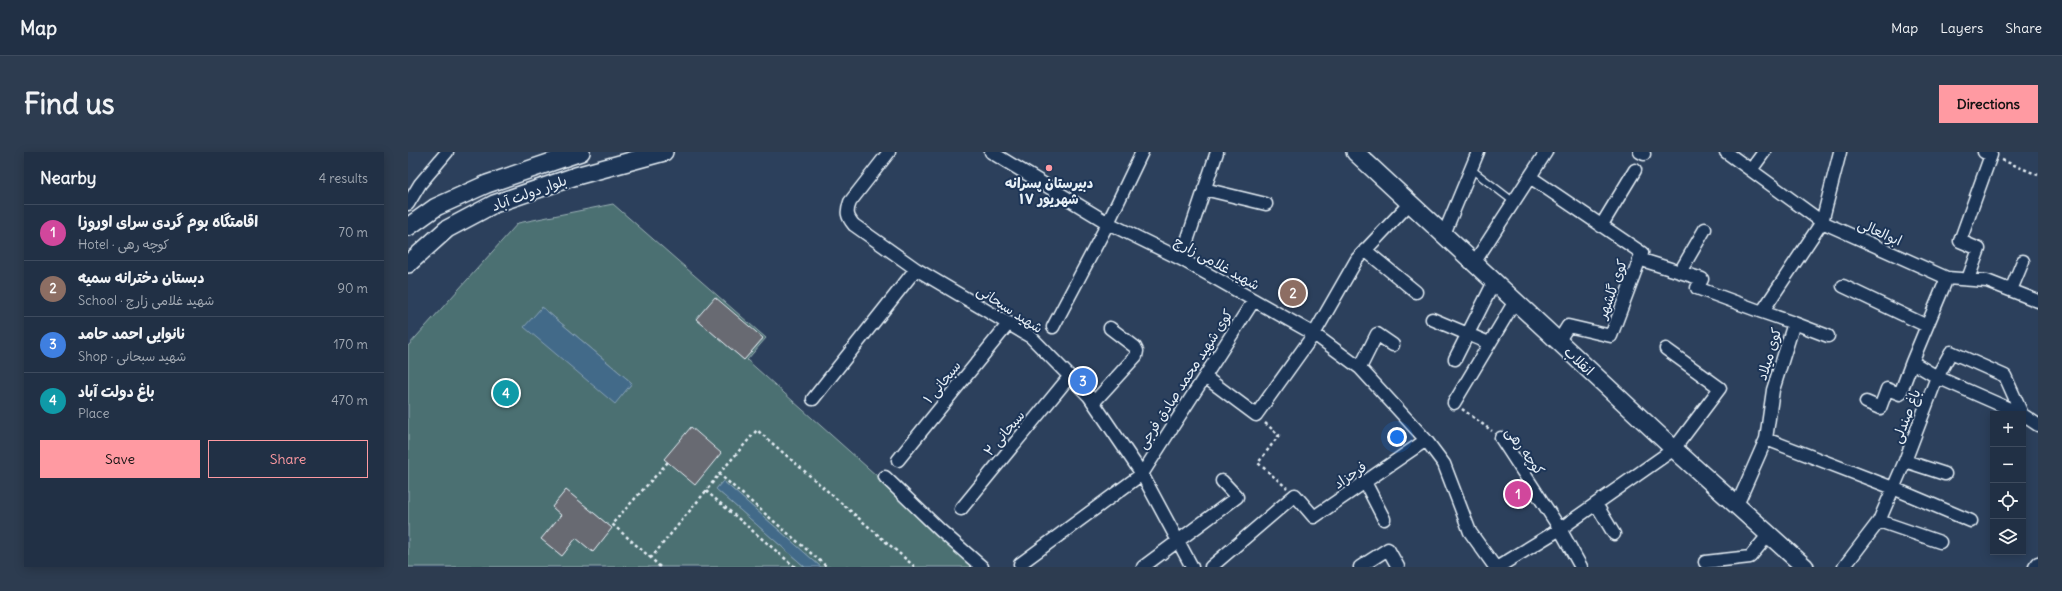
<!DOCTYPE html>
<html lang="en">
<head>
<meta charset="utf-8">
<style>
	:root { --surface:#213045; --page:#2d3c50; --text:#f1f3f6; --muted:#a2a9b3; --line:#3e4b5e; --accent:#ff9aa2 }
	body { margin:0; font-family:Delius,"Playpen Sans Arabic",sans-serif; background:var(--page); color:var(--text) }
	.controls { position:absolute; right:12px; bottom:12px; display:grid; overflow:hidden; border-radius:0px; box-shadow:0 2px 10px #0003 }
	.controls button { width:36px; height:36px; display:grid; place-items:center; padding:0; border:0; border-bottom:1px solid var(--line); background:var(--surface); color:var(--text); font:20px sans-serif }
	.you { position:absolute; left:989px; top:285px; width:14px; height:14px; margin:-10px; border:3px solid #fff; border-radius:50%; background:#1a73e8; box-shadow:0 0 0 6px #1a73e833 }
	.badge { display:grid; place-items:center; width:26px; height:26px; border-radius:50%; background:var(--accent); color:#fff; font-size:13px; font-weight:700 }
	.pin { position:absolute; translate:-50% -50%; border:2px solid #fff; box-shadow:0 1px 4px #0006 }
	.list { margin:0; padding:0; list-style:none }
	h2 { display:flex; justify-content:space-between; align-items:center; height:52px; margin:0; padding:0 16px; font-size:17px }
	h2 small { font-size:13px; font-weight:400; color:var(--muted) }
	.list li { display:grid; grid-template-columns:26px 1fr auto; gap:12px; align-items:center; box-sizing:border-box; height:56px; padding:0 16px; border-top:1px solid var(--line) }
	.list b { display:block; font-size:15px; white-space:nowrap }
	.list p { margin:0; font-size:13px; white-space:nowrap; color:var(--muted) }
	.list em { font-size:13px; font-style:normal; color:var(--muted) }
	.actions { display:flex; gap:8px; padding:12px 16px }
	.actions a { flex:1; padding:9px 0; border:1px solid var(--accent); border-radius:0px; text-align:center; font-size:14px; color:var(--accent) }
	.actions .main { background:var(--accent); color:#111 }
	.icon { flex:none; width:22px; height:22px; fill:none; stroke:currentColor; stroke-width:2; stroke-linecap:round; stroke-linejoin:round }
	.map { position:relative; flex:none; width:1630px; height:415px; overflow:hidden; border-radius:0px }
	header { display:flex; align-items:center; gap:24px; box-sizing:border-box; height:56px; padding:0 20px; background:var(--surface); border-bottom:1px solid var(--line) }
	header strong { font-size:19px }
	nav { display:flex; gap:22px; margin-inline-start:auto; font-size:14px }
	.intro { display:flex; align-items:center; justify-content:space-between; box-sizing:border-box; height:96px; padding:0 24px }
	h1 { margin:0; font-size:28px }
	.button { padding:10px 18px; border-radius:0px; background:var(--accent); color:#111; font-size:14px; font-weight:700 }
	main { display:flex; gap:24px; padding:0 24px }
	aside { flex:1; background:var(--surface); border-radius:0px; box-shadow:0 2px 10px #0003 }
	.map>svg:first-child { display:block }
	.green { fill:#4c7072; stroke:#9ab0b5; fill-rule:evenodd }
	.water { fill:#426a89; stroke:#84a0b5 }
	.building { fill:#686b72; stroke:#e8f1f8 }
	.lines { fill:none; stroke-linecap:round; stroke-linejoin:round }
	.lane-casing { stroke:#e8f1f8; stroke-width:9 }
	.street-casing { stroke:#e8f1f8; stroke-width:15 }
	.secondary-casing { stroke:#e8f1f8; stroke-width:20 }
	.path { stroke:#e8f1f8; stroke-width:2.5; stroke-dasharray:3 3; stroke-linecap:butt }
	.lane { stroke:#1d3557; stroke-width:6 }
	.street { stroke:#1d3557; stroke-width:12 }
	.secondary { stroke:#1d3557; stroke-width:17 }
	.poi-dot { fill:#ff9aa2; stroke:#1d3557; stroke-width:1.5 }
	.labels { text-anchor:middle; stroke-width:4; stroke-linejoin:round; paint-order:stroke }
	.poi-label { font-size:14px; font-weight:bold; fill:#e8f1f8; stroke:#1d3557 }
	.street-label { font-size:14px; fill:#e8f1f8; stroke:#1d3557 }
</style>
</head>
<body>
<header>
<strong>Map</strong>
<nav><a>Map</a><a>Layers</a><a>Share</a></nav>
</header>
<div class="intro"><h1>Find us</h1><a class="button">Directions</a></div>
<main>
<aside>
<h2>Nearby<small>4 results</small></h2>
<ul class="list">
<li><span class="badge" style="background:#d1479c">1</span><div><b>اقامتگاه بوم گردی سرای اوروزا</b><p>Hotel · کوچه رهی</p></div><em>70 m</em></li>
<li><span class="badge" style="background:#8d6e63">2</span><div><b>دبستان دخترانه سمیه</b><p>School · شهید غلامی زارچ</p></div><em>90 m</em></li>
<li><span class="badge" style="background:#3f7fe0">3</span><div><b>نانوایی احمد حامد</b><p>Shop · شهید سبحانی</p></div><em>170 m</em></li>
<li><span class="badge" style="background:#0f9aa8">4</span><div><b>باغ دولت آباد</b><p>Place</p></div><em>470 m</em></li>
</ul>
<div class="actions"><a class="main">Save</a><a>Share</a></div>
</aside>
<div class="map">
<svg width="1630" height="415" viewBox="0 0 1630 415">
	<rect width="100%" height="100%" fill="#2c405c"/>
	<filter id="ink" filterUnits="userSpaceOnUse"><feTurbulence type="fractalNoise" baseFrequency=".025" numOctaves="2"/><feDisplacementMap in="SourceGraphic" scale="8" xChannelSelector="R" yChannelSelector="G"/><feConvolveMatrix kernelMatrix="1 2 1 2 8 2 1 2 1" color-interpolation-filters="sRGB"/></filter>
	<g filter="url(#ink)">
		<path class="green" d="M 205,52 L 358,186 L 339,208 L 571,415 L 413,415 L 315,329 L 308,337 L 397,415 L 0,415 L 0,194 L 110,71 ZM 307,146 L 355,187 L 336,208 L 288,167 ZM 134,155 L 224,231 L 207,251 L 117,175 ZM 158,338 L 204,376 L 185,400 L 168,386 L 154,404 L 133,387 L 153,363 L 144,355 Z"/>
		<path class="water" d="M 134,155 L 224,231 L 207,252 L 116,175 Z
			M 315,329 L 413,415 L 397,415 L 308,337 Z"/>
		<path class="building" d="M 307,145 L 355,186 L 336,208 L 288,167 Z
			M 283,275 L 313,301 L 287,333 L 256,307 Z
			M 158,338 L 204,376 L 185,400 L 168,386 L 154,404 L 133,387 L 153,363 L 144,355 Z"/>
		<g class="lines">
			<defs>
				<path id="lane" d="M 1063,17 L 1106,50"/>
				<path id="street" d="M 481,0 L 442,50 C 438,60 439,65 446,73 L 508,117 L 623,185 L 681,244 L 734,322 L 784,415
					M 583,0 L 700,71 L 773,107 L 906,182 L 952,216 L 1018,288 L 1036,312 L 1062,380 L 1087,415
					M 1232,0 L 1236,2
					M 1318,0 L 1414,70 L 1539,126 L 1579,129 L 1630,149
					M 1343,18 L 1356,0
					M 1122,25 L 1234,101 L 1203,184 L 1160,174 L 1150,190
					M 796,37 L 858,52
					M 0,52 L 12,32 L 39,0
					M 1193,74 L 1227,18
					M 1036,82 L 1070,0
					M 957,98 L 1008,140
					M 773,107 L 809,0
					M 1231,107 L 1294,127 L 1289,136 L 1354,160
					M 1066,111 L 1138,0
					M 1272,120 L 1297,77
					M 1560,127 L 1571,97 L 1552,89 L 1583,3 L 1576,0
					M 1435,134 L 1519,174
					M 1603,138 L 1615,109
					M 1024,167 L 1081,191
					M 1386,171 L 1420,184
					M 645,175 L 700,71 L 734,0
					M 1047,207 L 1086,130
					M 952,216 L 969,182 L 985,193
					M 797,225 L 848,263 L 906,182 L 949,107 L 1002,51
					M 405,247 L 508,117
					M 686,250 L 728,204 L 729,199 L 727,195 L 702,176
					M 1458,250 L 1472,256 L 1479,237 L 1492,242 L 1504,210
					M 1046,251 L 1107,149
					M 1613,262 L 1529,225 L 1543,200 L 1597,224 L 1614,262
					M 1615,263 L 1630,273
					M 1093,286 L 1152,377 L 1173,415
					M 1358,287 L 1485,336 L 1563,369
					M 490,308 L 601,171
					M 1497,309 L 1537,322
					M 477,325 L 532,378 L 574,415
					M 957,330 L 976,367
					M 1188,352 L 1206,382
					M 1329,353 L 1358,287 L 1365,238 L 1386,171 L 1354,160 L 1414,70 L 1432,0
					M 553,357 L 662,224
					M 1471,369 L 1532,390
					M 1297,410 L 1342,405 L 1361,382
					M 612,412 L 734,322 L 846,148
					M 735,415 L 829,345 L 814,329
					M 803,415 L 887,343 L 906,365 L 1018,288
					M 952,415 L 980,397 L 990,415
					M 1090,415 L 1152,377 L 1266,297 L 1312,236 L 1258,197
					M 1436,415 L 1471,369 L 1497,309 L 1529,225 L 1504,210 L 1539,126
					M 1627,415 L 1630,411"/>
				<path id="secondary" d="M 947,0 L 1266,297 L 1397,415
					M 0,75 L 28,55 L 79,32 L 173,0
					M 0,112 L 39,77 L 86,52 L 168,24 L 256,0"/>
			</defs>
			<use href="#lane" class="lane-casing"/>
			<use href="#street" class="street-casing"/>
			<use href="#secondary" class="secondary-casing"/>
			<path class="path" d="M 1594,8 L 1630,23
				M 1054,257 L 1084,279
				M 857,271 L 871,283 L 850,311 L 879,336
				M 311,322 L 349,278 L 507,415
				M 243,406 L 204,372 L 260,310
				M 252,415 L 243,406 L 298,339
				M 387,415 L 298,339 L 311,322 L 419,415"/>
			<use href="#lane" class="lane"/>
			<use href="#street" class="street"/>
			<use href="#secondary" class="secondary"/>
		</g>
	</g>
	<circle class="poi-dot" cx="641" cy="16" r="4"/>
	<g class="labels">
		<g class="poi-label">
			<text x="641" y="36">دبیرستان پسرانه<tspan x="641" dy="16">۱۷ شهریور</tspan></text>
		</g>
		<g class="street-label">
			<text transform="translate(121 41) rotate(-20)" y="5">بلوار دولت آباد</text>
			<text transform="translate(1472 80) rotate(24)" y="5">ابوالعالی</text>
			<text transform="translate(809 111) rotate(29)" y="5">شهید غلامی زارچ</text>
			<text transform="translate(1204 137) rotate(-70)" y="5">کوی گلشهر</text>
			<text transform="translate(602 157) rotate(33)" y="5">شهید سبحانی</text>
			<text transform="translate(1361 202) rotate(-73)" y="5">کوی میلاد</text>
			<text transform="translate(1171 209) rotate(43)" y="5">انقلاب</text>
			<text transform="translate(777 227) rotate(-57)" y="5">کوی شهید محمد صادق فرجی</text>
			<text transform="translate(534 230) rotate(-51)" y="5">سبحانی ۱</text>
			<text transform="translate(1498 264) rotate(-69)" y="5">باغ صندلی</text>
			<text transform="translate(596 281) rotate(-50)" y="5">سبحانی ۲</text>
			<text transform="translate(1117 299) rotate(54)" y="5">کوچه رهی</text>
			<text transform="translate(942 323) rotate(-34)" y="5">فرحزاد</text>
		</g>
	</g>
</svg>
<div class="controls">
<button>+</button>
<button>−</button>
<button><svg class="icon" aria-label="locate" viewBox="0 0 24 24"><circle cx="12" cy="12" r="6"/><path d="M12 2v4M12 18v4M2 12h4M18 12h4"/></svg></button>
<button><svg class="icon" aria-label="layers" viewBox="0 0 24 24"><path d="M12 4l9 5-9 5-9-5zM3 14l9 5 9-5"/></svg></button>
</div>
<div class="you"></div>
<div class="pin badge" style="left:1110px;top:342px;background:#d1479c">1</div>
<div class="pin badge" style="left:885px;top:141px;background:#8d6e63">2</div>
<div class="pin badge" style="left:675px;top:229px;background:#3f7fe0">3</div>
<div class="pin badge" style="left:98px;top:241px;background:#0f9aa8">4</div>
</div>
</main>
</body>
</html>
